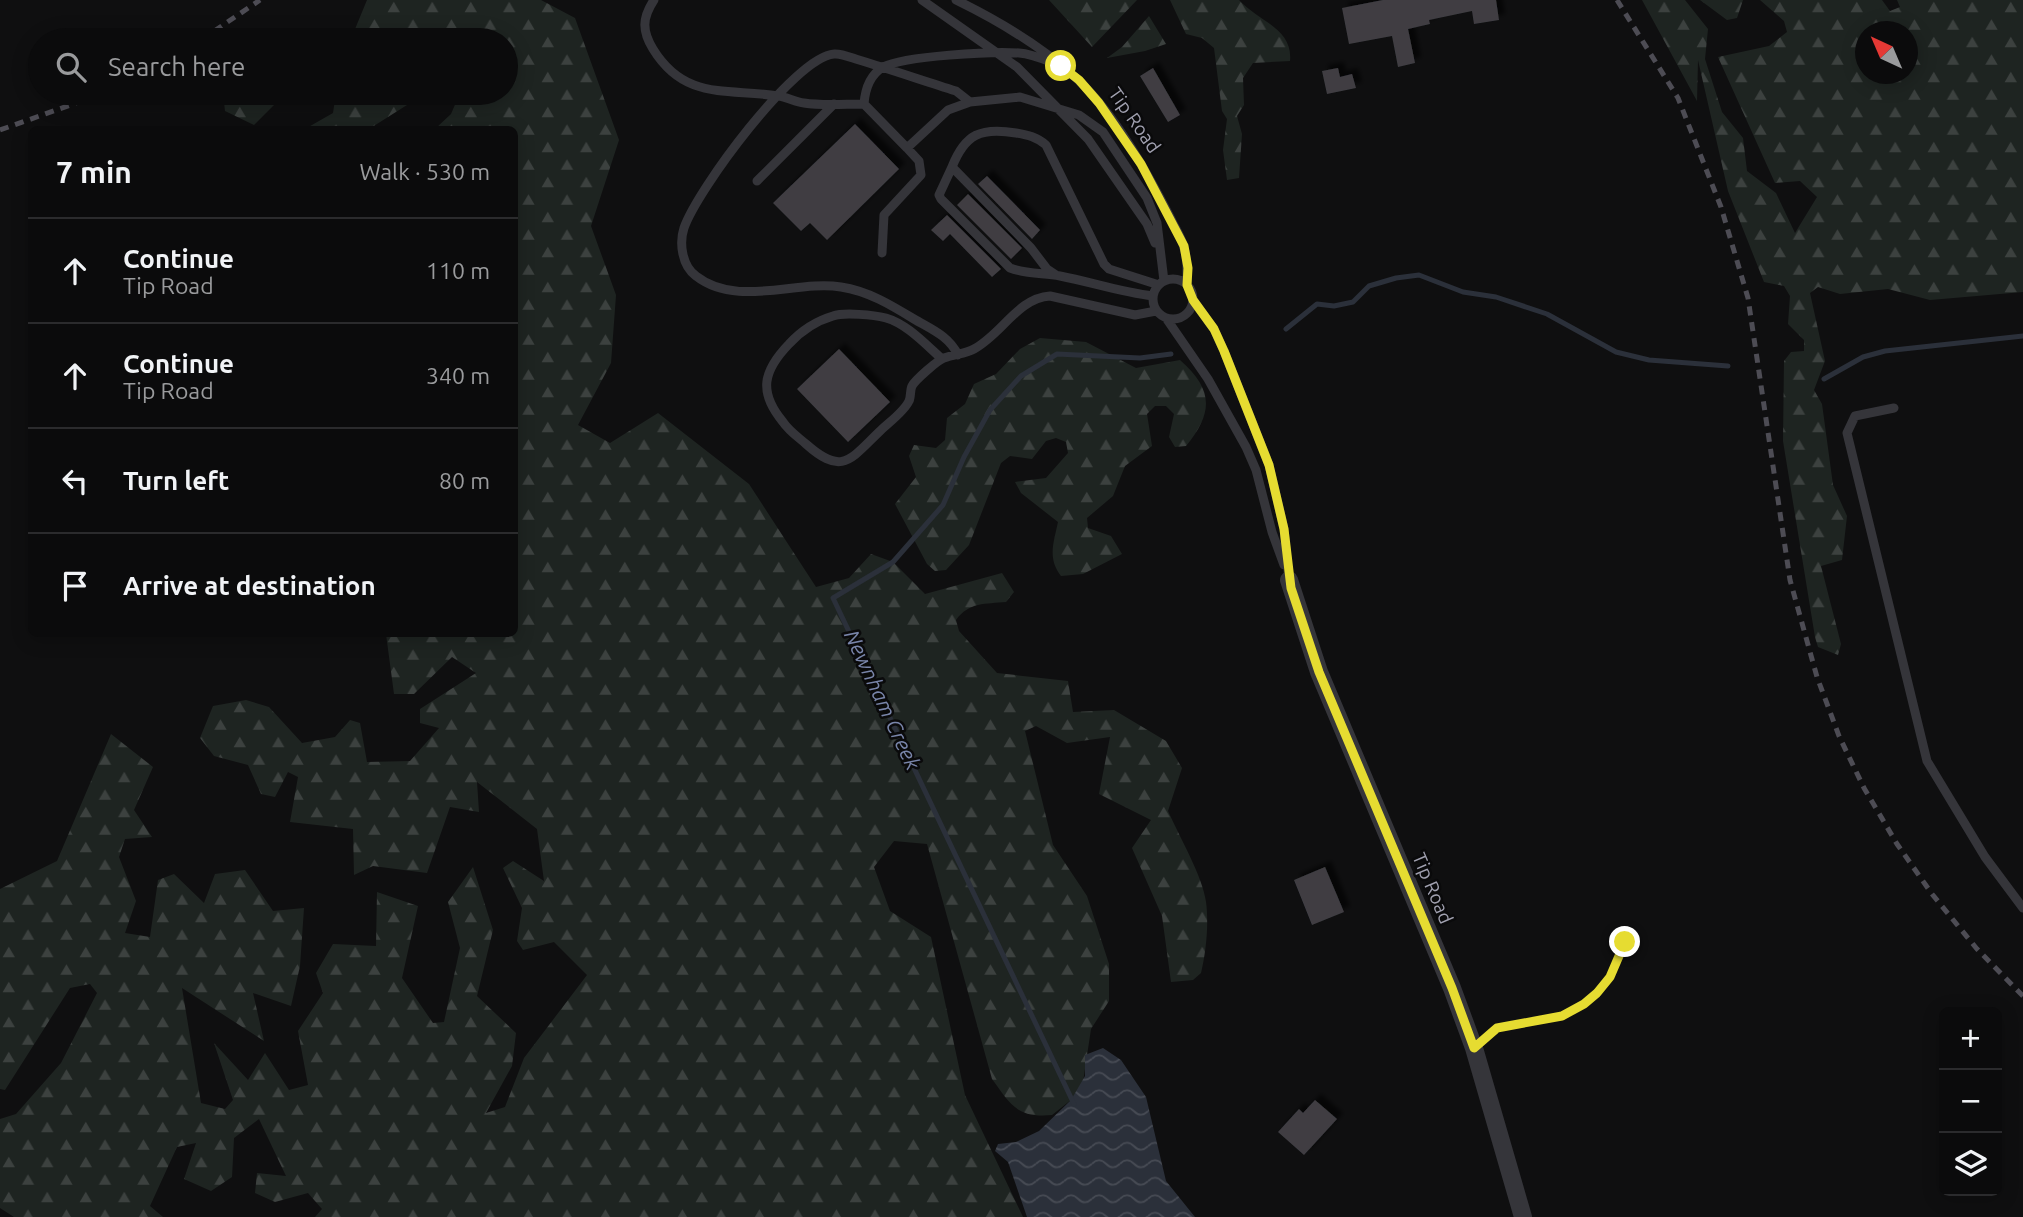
<!DOCTYPE html>
<html lang="en">
<head>
<meta charset="utf-8">
<style>
	:root { --surface:#0b0b0c; --page:#19191a; --text:#f1f3f6; --muted:#9a9b9d; --line:#2b2b2d }
	body { margin:0; font-family:Ubuntu,sans-serif; background:var(--page); color:var(--text) }
	.controls { position:absolute; right:21px; bottom:21px; display:grid; overflow:hidden; border-radius:10px; box-shadow:0 4px 18px #0003 }
	.controls button { width:63px; height:63px; display:grid; place-items:center; padding:0; border:0; border-bottom:2px solid var(--line); background:var(--surface); color:var(--text); font:35px sans-serif }
	.compass { position:absolute; left:1855px; top:21px; width:63px; height:63px; border-radius:50%; background:var(--surface); box-shadow:0 4px 18px #0003; rotate:316deg }
	.stop { position:absolute; width:21px; height:21px; margin:-16px; border:5px solid #e6dc31; border-radius:50%; background:#fff }
	.stop.end { background:#e6dc31; border-color:#fff; box-shadow:0 2px 7px #0008 }
	.list { margin:0; padding:0; list-style:none }
	h2 { display:flex; justify-content:space-between; align-items:center; height:91px; margin:0; padding:0 28px; font-size:30px }
	h2 small { font-size:23px; font-weight:400; color:var(--muted) }
	.list li { display:grid; grid-template-columns:46px 1fr auto; gap:21px; align-items:center; box-sizing:border-box; height:105px; padding:0 28px; border-top:2px solid var(--line) }
	.list b { display:block; font-size:26px; white-space:nowrap }
	.list p { margin:0; font-size:23px; white-space:nowrap; color:var(--muted) }
	.list em { font-size:23px; font-style:normal; color:var(--muted) }
	.icon { flex:none; width:38px; height:38px; fill:none; stroke:currentColor; stroke-width:2; stroke-linecap:round; stroke-linejoin:round }
	.map { position:relative; flex:none; width:2023px; height:1217px; overflow:hidden }
	.search { position:absolute; background:var(--surface); box-shadow:0 4px 18px #0003; left:28px; top:28px; width:490px; height:77px; display:flex; align-items:center; gap:18px; box-sizing:border-box; padding:0 24px; border-radius:38px; color:var(--muted); font-size:26px }
	.panel { position:absolute; background:var(--surface); box-shadow:0 4px 18px #0003; left:28px; top:126px; width:490px; height:511px; border-radius:10px }
	.map>svg:first-child { display:block }
	.forest { fill:url(#forest-firs); fill-rule:evenodd }
	.water { fill:url(#water-waves) }
	.lines { fill:none; stroke-linecap:round; stroke-linejoin:round }
	.stream { stroke:#2b303a; stroke-width:5 }
	.building { fill:#3f3e43; filter:url(#shadow) }
	.path { stroke:#38383e; stroke-width:2.5; stroke-dasharray:3.5 5; stroke-linecap:butt }
	.lane { stroke:#35353a; stroke-width:9 }
	.street { stroke:#35353a; stroke-width:18 }
	.rail { stroke:#4d4c54; stroke-width:5; stroke-dasharray:9 7; stroke-linecap:butt }
	.route { stroke:#e6dc31; stroke-width:9 }
	.labels { text-anchor:middle; stroke-width:5; stroke-linejoin:round; paint-order:stroke }
	.street-label { font-size:19px; fill:#a1a1b0; stroke:#0a0a0b }
	.water-label { font-size:21px; font-style:italic; fill:#7985aa; stroke:#0a0a0b }
</style>
</head>
<body>
<div class="map">
<svg width="2023" height="1217" viewBox="0 0 2023 1217">
	<defs>
		<pattern id="forest-firs" width="22" height="20" patternUnits="userSpaceOnUse" patternTransform="scale(1.75)"><rect width="22" height="20" fill="#1e2421"/><path d="M5 1l3.5 6h-7zM16 11l3.5 6h-7z" fill="#3c413f"/></pattern>
		<pattern id="water-waves" width="16" height="10" patternUnits="userSpaceOnUse" patternTransform="scale(1.75)"><rect width="16" height="10" fill="#2b303a"/><path d="M0 5q4-4 8 0t8 0" fill="none" stroke="#474b54"/></pattern>
		<filter id="shadow"><feDropShadow dx="6" dy="-6" stdDeviation="2" flood-color="#0009"/></filter>
	</defs>
	<rect width="100%" height="100%" fill="#0f0f10"/>
	<path class="forest" d="M 367,0 L 541,0 L 575,18 L 619,140 L 591,226 L 616,295 L 611,363 L 578,425 L 610,443 L 658,413 L 749,484 L 816,587 L 849,578 L 871,554 L 893,562 L 925,594 L 1002,573 L 1014,592 L 1006,602 C 985,604 969,602 956,620 L 959,631 L 997,673 L 1068,681 L 1073,712 L 1114,710 L 1166,741 L 1182,768 L 1168,811 C 1179,836 1203,877 1206,902 C 1209,924 1206,952 1201,973 L 1193,980 L 1171,982 L 1162,916 L 1132,848 L 1151,820 L 1099,794 L 1110,737 L 1067,743 L 1036,726 L 1025,731 L 1053,845 L 1087,896 L 1109,964 L 1109,1001 L 1091,1029 L 1083,1082 L 1071,1100 L 1052,1115 C 1017,1118 1011,1105 992,1079 L 927,844 L 894,841 L 874,867 L 890,911 L 931,937 L 965,1095 L 1023,1217 L 315,1217 L 322,1209 L 308,1193 L 275,1202 L 255,1193 L 257,1173 L 286,1176 L 259,1119 L 234,1138 L 232,1177 L 211,1191 L 184,1179 L 196,1143 L 177,1147 L 150,1206 L 163,1217 L 14,1217 L 0,1208 L 0,1119 L 16,1114 L 61,1063 L 97,993 L 90,984 L 70,988 L 5,1090 L 0,1089 L 0,889 L 57,861 L 111,734 L 153,767 L 134,810 L 152,837 L 125,839 L 119,857 L 136,901 L 125,933 L 150,937 L 158,880 L 174,874 L 204,903 L 215,874 L 245,870 L 273,911 L 304,908 L 300,966 L 291,1006 L 253,993 L 264,1041 L 182,988 L 201,1103 L 225,1109 L 233,1100 L 214,1043 L 248,1080 L 265,1053 L 289,1090 L 308,1085 L 298,1031 L 323,993 L 316,973 L 333,944 L 376,946 L 377,892 L 418,906 L 402,978 L 433,1023 L 444,1022 L 460,948 L 448,902 L 473,867 L 493,930 L 477,996 L 516,1033 L 512,1066 L 486,1113 L 505,1107 L 524,1058 L 587,975 L 554,942 L 523,950 L 517,941 L 522,908 L 503,868 L 513,861 L 544,881 L 537,829 L 477,782 L 479,812 L 450,807 L 427,873 L 373,866 L 354,875 L 353,829 L 290,822 L 298,777 L 288,772 L 275,797 L 261,794 L 248,765 L 214,756 L 200,738 L 213,706 L 246,700 L 269,707 L 302,743 L 335,737 L 350,720 L 360,723 L 367,762 L 410,761 L 439,728 L 420,723 L 420,709 L 476,673 L 452,657 L 414,694 L 394,694 L 386,634 L 514,634 L 514,130 L 435,129 L 451,114 L 460,93 L 506,93 L 506,40 L 327,40 L 353,34 Z
		M 1049,0 L 1137,0 L 1092,47 Z
		M 1170,0 L 1239,0 C 1259,22 1293,28 1290,61 L 1253,63 L 1243,78 L 1244,105 L 1237,116 L 1242,134 L 1239,178 L 1227,180 L 1223,150 L 1227,119 L 1222,111 L 1214,48 L 1202,38 L 1186,34 Z
		M 1642,0 L 1685,0 L 1708,29 L 1705,59 L 1722,112 L 1743,138 L 1747,171 L 1776,193 L 1795,233 L 1817,197 L 1800,181 L 1775,183 L 1718,57 L 1769,46 L 1787,32 L 1784,21 L 1760,0 L 1882,0 L 1890,11 L 1900,7 L 1897,0 L 2023,0 L 2023,292 L 1930,300 L 1888,289 L 1840,294 L 1818,287 L 1810,293 L 1825,361 L 1814,390 L 1822,404 L 1833,485 L 1847,516 L 1842,560 L 1821,566 L 1841,644 L 1838,655 L 1818,647 L 1815,637 L 1783,441 L 1784,361 L 1791,352 L 1804,351 L 1804,340 L 1788,324 L 1790,296 L 1784,286 L 1764,282 L 1728,191 L 1698,60 L 1697,101 ZM 1866,32 L 1908,32 L 1908,74 L 1866,74 Z
		M 1700,0 L 1743,0 L 1737,18 L 1727,20 Z
		M 1149,16 L 1166,44 L 1145,51 L 1107,58 L 1122,47 Z
		M 223,93 L 286,93 L 254,125 L 225,111 Z
		M 336,93 L 426,93 L 369,129 L 305,129 L 333,113 Z
		M 1040,338 L 1086,342 L 1136,368 L 1180,360 C 1213,389 1214,412 1186,446 L 1175,447 L 1169,437 L 1174,414 L 1166,406 L 1155,406 L 1147,414 L 1152,446 L 1125,466 L 1113,496 L 1087,518 L 1088,528 L 1111,536 L 1122,554 L 1083,574 L 1061,576 C 1047,558 1054,542 1058,522 L 1021,493 L 1015,482 L 1046,478 L 1068,453 L 1066,442 L 1056,438 L 1046,441 L 1032,459 L 1010,456 L 1001,463 L 969,545 L 946,570 L 935,571 L 927,564 L 895,504 L 916,477 L 909,456 L 914,445 L 936,448 L 945,440 L 947,418 L 965,404 L 974,384 L 996,374 L 1020,349 Z"/>
	<path class="water" d="M 1103,1048 L 1121,1060 L 1146,1097 L 1166,1181 L 1195,1217 L 1027,1217 L 1008,1162 L 995,1151 L 998,1144 L 1016,1142 L 1039,1131 L 1071,1100 L 1085,1076 L 1085,1055 Z"/>
	<g class="lines">
		<path class="stream" d="M 1286,329 L 1317,304 L 1334,306 L 1353,302 L 1369,286 L 1396,278 L 1419,275 L 1463,292 L 1496,297 L 1547,314 L 1616,352 L 1649,360 L 1728,366
			M 1824,379 L 1863,357 L 1885,351 L 2023,336
			M 1074,1104 L 833,598 L 893,562 L 943,505 L 964,457 L 990,410 L 1021,376 L 1057,354 L 1140,358 L 1171,354"/>
	</g>
	<path class="building" d="M 1383,0 L 1496,0 L 1499,20 L 1474,24 L 1472,11 L 1429,20 L 1430,24 L 1408,29 L 1415,63 L 1398,67 L 1392,36 L 1349,44 L 1342,8 Z
		M 1153,68 L 1180,115 L 1168,122 L 1140,76 Z
		M 1338,68 L 1340,77 L 1352,74 L 1356,88 L 1327,94 L 1322,71 Z
		M 855,124 L 899,169 L 827,240 L 810,223 L 801,231 L 773,203 Z
		M 987,176 L 1040,230 L 1032,239 L 978,184 Z
		M 968,194 L 1022,248 L 1011,259 L 957,205 Z
		M 947,215 L 1001,269 L 992,277 L 950,234 L 943,241 L 931,230 Z
		M 839,349 L 890,402 L 848,442 L 797,389 Z
		M 1325,867 L 1344,912 L 1312,925 L 1294,880 Z
		M 1315,1100 L 1337,1119 L 1304,1155 L 1278,1132 L 1299,1109 L 1303,1113 Z"/>
	<g class="lines">
		<path class="path" d="M 1488,1037 C 1503,1023 1523,1022 1544,1020 C 1569,1017 1597,1000 1610,977 C 1616,966 1620,953 1625,942"/>
		<path class="lane" d="M 654,0 C 642,18 642,31 653,49 C 685,101 727,88 778,96 C 787,97 795,102 804,103 C 823,106 844,104 864,104
			M 922,0 L 1017,67 L 1088,139 L 1147,224 L 1155,243
			M 956,0 C 999,21 1040,45 1076,78 C 1114,112 1148,174 1171,219 C 1175,228 1182,238 1184,248 C 1188,260 1187,273 1187,285
			M 1061,66 C 1047,61 1034,54 1019,53 C 994,51 904,56 883,67 C 870,75 865,90 864,104 L 907,148 L 948,110 L 970,102 L 1020,97 L 1079,115 L 1103,132 L 1147,198 L 1157,223 L 1164,281
			M 952,167 L 939,195 L 941,199 L 1010,268 C 1026,274 1043,273 1060,276 C 1091,282 1121,292 1153,296
			M 757,181 L 834,104
			M 882,253 L 884,215 L 921,175 L 919,161 L 907,148
			M 1056,275 L 1047,269 L 1031,248 L 952,167 C 965,134 981,127 1016,133 C 1028,135 1037,137 1046,145 L 1104,264 L 1109,269 L 1159,285
			M1153 299a20 20 0 1 1 40 0a20 20 0 1 1-40 0Z
			M 1193,300 L 1214,329 L 1224,351 L 1269,465 L 1284,529 L 1289,580
			M 1166,318 L 1208,379 L 1246,447 L 1256,470 L 1272,532 L 1284,565
			M 958,355 C 949,336 931,329 914,319 C 891,305 868,291 841,287 C 795,280 737,308 696,276 C 682,266 679,243 684,228 C 697,190 795,57 834,54 C 841,53 852,58 859,60 C 892,70 924,81 956,91 L 970,102
			M 941,358 C 925,344 907,324 886,318 C 874,315 844,312 833,316 C 816,321 800,332 789,344 C 763,371 758,392 783,422 C 789,431 798,437 806,444 C 842,476 850,460 879,432 C 888,423 904,412 909,401 C 911,397 910,390 912,386 C 915,380 938,360 944,358 C 954,354 965,354 974,349 C 1002,334 1018,298 1050,296 L 1135,315 L 1156,311
			M 1894,408 L 1855,416 L 1847,433 L 1927,761 L 1985,857 L 2023,908"/>
		<path class="street" d="M 1289,580 L 1319,672 L 1452,988 L 1474,1048 L 1523,1217"/>
		<path class="rail" d="M 1617,0 L 1678,98 L 1721,207 L 1748,298 L 1790,580 L 1817,677 L 1839,736 L 1864,788 L 1897,844 L 1932,894 L 1977,949 L 2023,996
			M 201,40 L 260,0
			M 0,130 L 104,93"/>
	</g>
	<g class="lines">
		<path class="route" d="M 1061,66 L 1079,80 L 1099,103 L 1141,164 L 1184,246 L 1188,268 L 1187,285 L 1193,300 L 1214,329 L 1224,351 L 1269,465 L 1284,529 L 1291,588 L 1319,672 L 1452,988 L 1474,1048 L 1497,1028 L 1562,1016 L 1584,1004 L 1597,993 L 1610,977 L 1625,942"/>
	</g>
	<g class="labels">
		<g class="street-label">
			<text transform="translate(1135 120) rotate(55)" y="7">Tip Road</text>
			<text transform="translate(1433 888) rotate(67)" y="7">Tip Road</text>
		</g>
		<g class="water-label">
			<text transform="translate(882 700) rotate(65)" y="7">Newnham Creek</text>
		</g>
	</g>
</svg>
<div class="controls">
<button>+</button>
<button>−</button>
<button><svg class="icon" aria-label="layers" viewBox="0 0 24 24"><path d="M12 4l9 5-9 5-9-5zM3 14l9 5 9-5"/></svg></button>
</div>
<svg class="compass" viewBox="-18 -18 36 36"><path d="M0-13l5 13h-10z" fill="#e53935"/><path d="M0 13l5-13h-10z" fill="#9a9b9d"/></svg>
<div class="stop" style="left:1061px;top:66px"></div>
<div class="stop end" style="left:1625px;top:942px"></div>
<div class="search"><svg class="icon" aria-label="search" viewBox="0 0 24 24"><circle cx="10" cy="10" r="6"/><path d="M15 15l6 6"/></svg>Search here</div>
<section class="panel">
<h2>7 min<small>Walk · 530 m</small></h2>
<ul class="list">
<li><svg class="icon" aria-label="ahead" viewBox="0 0 24 24"><path d="M12 20V5M6 11l6-6 6 6"/></svg><div><b>Continue</b><p>Tip Road</p></div><em>110 m</em></li>
<li><svg class="icon" aria-label="ahead" viewBox="0 0 24 24"><path d="M12 20V5M6 11l6-6 6 6"/></svg><div><b>Continue</b><p>Tip Road</p></div><em>340 m</em></li>
<li><svg class="icon" aria-label="left" viewBox="0 0 24 24"><path d="M17 20v-9H6M10 6l-5 5 5 5"/></svg><div><b>Turn left</b></div><em>80 m</em></li>
<li><svg class="icon" aria-label="arrive" viewBox="0 0 24 24"><path d="M6 21V4h12l-3 4 3 4H6"/></svg><div><b>Arrive at destination</b></div></li>
</ul>
</section>
</div>
</body>
</html>
